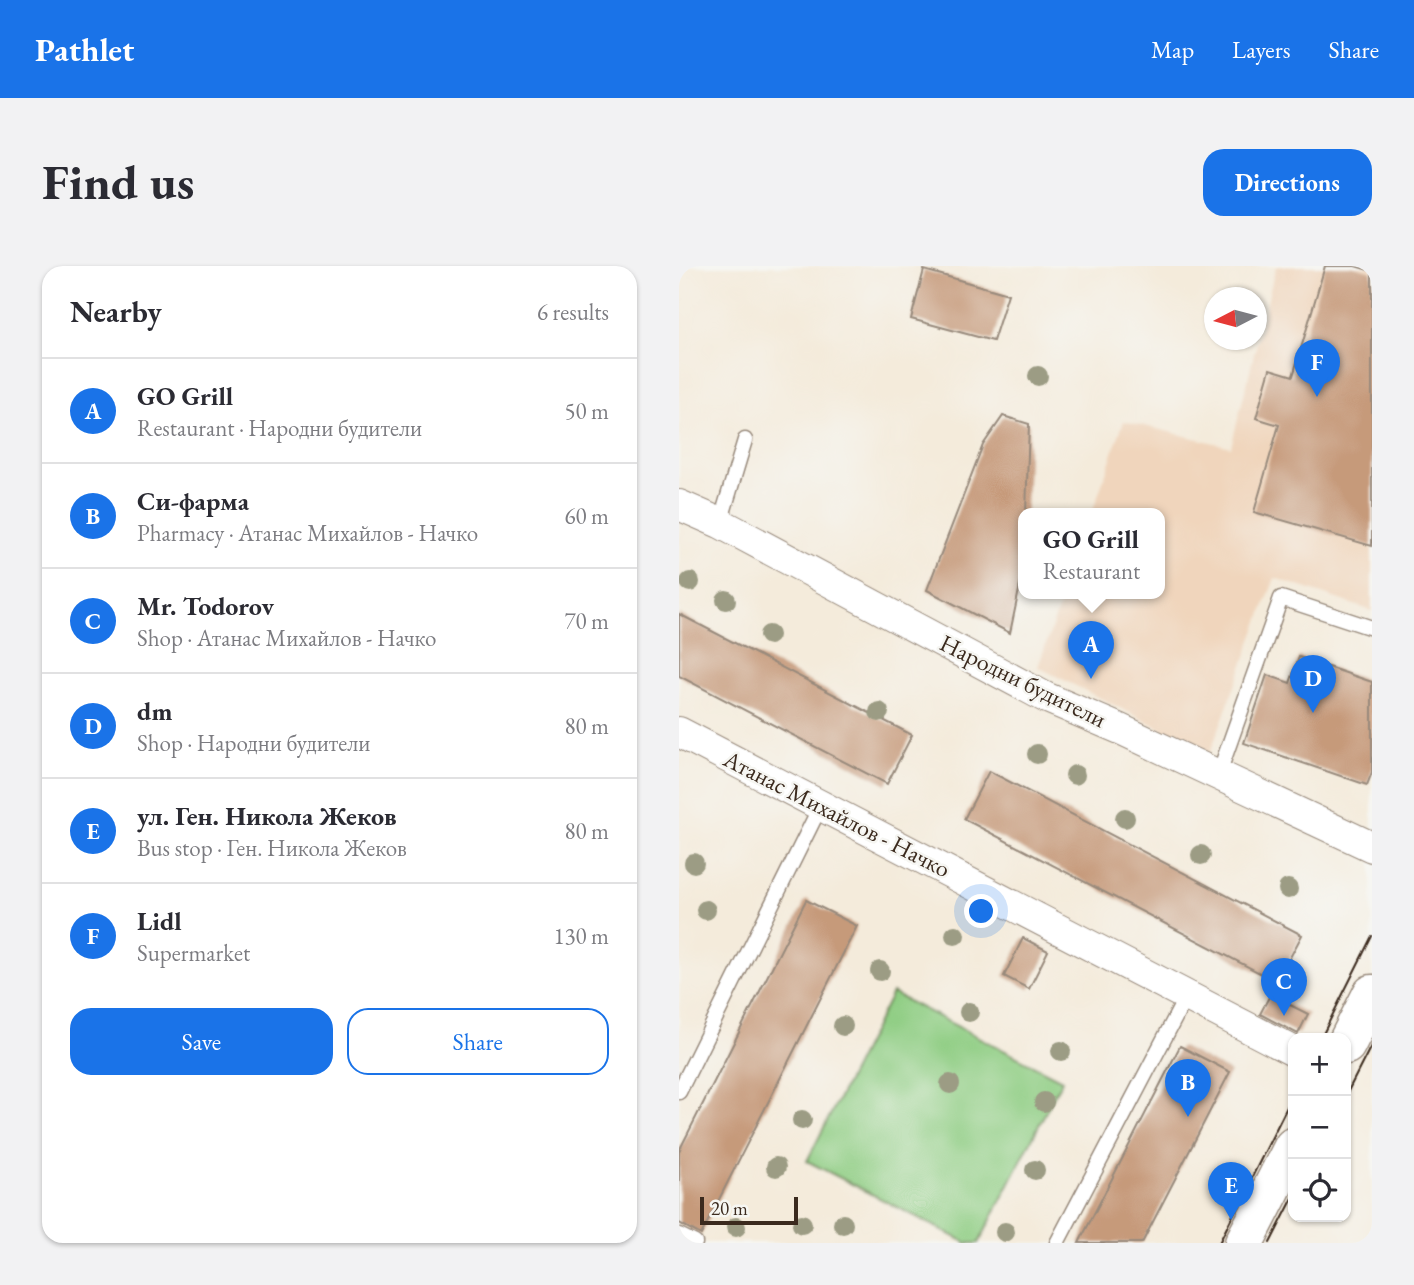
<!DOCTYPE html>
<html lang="en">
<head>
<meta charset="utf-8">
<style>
	:root { --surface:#fff; --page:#f2f2f3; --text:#2b2b33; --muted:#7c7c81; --line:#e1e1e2; --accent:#1a73e8 }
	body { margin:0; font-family:"EB Garamond",serif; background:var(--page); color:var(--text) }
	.controls { position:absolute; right:21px; bottom:21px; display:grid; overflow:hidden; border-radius:14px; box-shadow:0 2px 5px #0004 }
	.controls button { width:63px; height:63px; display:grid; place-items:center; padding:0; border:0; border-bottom:2px solid var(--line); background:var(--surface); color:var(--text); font:35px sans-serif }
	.compass { position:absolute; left:525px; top:21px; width:63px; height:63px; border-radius:50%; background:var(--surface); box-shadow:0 2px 5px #0004; rotate:264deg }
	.scale { position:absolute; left:21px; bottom:18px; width:98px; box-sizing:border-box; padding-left:7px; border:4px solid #3b2a1e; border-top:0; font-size:19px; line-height:24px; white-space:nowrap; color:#3b2a1e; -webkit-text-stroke:5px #f6f6f2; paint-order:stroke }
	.you { position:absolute; left:303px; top:646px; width:24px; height:24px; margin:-18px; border:5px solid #fff; border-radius:50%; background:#1a73e8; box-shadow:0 0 0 10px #1a73e833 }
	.badge { display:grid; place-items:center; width:46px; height:46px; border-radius:50%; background:var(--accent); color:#fff; font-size:23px; font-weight:700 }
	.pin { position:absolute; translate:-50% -58px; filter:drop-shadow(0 2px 4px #0008) }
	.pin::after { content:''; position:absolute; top:37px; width:24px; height:21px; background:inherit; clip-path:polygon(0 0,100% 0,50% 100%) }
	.popup { position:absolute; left:339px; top:242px; width:147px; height:91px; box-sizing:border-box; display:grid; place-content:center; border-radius:14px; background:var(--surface); filter:drop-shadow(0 2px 5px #0005); font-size:23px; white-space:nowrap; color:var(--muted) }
	.popup b { font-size:26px; color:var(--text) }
	.popup::after { content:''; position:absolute; left:50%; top:100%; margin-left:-14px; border:14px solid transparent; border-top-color:var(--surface) }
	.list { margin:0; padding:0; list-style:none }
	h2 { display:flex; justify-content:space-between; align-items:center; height:91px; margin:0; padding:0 28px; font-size:30px }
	h2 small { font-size:23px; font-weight:400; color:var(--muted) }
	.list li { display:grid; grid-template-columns:46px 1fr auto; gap:21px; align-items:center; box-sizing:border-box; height:105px; padding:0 28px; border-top:2px solid var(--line) }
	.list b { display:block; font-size:26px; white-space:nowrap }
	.list p { margin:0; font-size:23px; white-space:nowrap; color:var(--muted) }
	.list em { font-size:23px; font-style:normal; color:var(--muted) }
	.actions { display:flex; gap:14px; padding:21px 28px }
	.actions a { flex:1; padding:16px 0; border:2px solid var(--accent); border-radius:21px; text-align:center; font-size:24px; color:var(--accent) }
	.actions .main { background:var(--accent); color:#fff }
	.icon { flex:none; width:38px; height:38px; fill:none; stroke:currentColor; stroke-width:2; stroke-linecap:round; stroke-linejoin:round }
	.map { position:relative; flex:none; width:693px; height:977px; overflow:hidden; border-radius:21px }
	header { display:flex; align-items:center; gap:42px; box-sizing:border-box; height:98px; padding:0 35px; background:var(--accent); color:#fff }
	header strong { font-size:33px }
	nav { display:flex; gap:38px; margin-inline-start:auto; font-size:24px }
	.intro { display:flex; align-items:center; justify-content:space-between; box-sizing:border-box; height:168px; padding:0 42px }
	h1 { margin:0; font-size:49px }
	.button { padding:18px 32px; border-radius:21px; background:var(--accent); color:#fff; font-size:24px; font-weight:700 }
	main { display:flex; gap:42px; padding:0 42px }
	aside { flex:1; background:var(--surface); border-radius:21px; box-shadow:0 2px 5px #0004 }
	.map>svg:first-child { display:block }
	.built { fill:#f0d5bc }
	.green { fill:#8fcd83; stroke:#657c50; stroke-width:2 }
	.building { fill:#c69a7a }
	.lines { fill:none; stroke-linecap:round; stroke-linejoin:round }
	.lane-casing { stroke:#988a7c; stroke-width:17 }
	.street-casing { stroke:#988a7c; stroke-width:32 }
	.secondary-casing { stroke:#988a7c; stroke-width:41 }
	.lane { stroke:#fff; stroke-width:14 }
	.street { stroke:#fff; stroke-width:30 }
	.secondary { stroke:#fff; stroke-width:38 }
	.tram { stroke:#3b2a1e; stroke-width:2 }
	.tree { fill:#9c9c84 }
	.labels { text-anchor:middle; stroke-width:5; stroke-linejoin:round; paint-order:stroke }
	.street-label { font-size:24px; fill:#3b2a1e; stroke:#f6f6f2 }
</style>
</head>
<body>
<header>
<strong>Pathlet</strong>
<nav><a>Map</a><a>Layers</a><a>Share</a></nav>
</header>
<div class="intro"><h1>Find us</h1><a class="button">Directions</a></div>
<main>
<aside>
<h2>Nearby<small>6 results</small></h2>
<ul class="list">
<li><span class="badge">A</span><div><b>GO Grill</b><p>Restaurant · Народни будители</p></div><em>50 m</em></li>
<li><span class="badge">B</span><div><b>Си-фарма</b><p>Pharmacy · Атанас Михайлов - Начко</p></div><em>60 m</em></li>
<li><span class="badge">C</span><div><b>Mr. Todorov</b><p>Shop · Атанас Михайлов - Начко</p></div><em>70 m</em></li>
<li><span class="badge">D</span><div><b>dm</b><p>Shop · Народни будители</p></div><em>80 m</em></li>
<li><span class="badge">E</span><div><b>ул. Ген. Никола Жеков</b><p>Bus stop · Ген. Никола Жеков</p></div><em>80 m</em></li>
<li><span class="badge">F</span><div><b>Lidl</b><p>Supermarket</p></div><em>130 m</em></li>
</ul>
<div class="actions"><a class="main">Save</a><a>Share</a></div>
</aside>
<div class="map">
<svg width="693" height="977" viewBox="0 0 693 977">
	<rect width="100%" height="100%" fill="#f6f6f2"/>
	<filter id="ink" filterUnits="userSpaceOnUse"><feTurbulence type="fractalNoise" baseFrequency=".0143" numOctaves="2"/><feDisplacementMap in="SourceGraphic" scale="14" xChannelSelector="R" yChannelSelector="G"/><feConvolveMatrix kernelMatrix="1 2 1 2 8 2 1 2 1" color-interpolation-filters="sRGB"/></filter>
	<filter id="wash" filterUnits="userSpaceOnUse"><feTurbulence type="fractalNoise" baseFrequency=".00686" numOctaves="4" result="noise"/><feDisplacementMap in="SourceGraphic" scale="28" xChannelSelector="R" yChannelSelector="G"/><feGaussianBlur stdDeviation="1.57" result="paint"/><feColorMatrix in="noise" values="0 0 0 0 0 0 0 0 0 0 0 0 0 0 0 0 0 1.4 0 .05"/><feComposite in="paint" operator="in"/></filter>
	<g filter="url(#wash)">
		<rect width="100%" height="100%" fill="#f4ebdb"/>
		<path class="built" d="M 597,0 L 693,0 L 693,345 L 596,312 L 531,487 L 359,401 L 385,327 L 480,327 L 480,247 L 413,247 L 445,155 L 552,181 Z"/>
		<path class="green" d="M 213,727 L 383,814 L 300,977 L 288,977 L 128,895 Z"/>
		<g id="blocks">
			<path class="building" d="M 646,0 L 676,0 L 693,5 L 693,280 L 575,246 L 600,159 L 577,152 L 591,103 L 614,110 Z
				M 245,4 L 329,28 L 314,75 L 232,53 Z
				M 324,150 L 350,158 L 347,247 L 344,247 L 344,305 L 331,367 L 248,324 L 304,179 Z
				M 0,348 L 233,469 L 208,518 L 0,410 Z
				M 620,391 L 693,416 L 693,506 L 688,519 L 565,477 L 588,409 L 611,417 Z
				M 310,505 L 623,669 L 598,716 L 285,553 Z
				M 127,634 L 178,660 L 22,969 L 0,957 L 0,885 Z
				M 344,672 L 369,685 L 350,723 L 325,710 Z
				M 591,729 L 629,748 L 619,768 L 581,748 Z
				M 501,780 L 551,806 L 463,977 L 400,977 Z"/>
		</g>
	</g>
	<g filter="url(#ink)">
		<use href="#blocks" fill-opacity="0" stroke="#988a7c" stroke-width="2"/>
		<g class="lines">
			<defs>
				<path id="lane" d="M 41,257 L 66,174
					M 539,510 L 602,332 L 693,362
					M 0,826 L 142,539
					M 0,969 L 16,977
					M 378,977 L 508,729"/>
				<path id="street" d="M 0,239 L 41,257 L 366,431 L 441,463 L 693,581
					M 0,466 L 614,785"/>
				<path id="secondary" d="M 667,779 L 693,728
					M 565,977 L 614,881"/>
			</defs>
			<use href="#lane" class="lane-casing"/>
			<use href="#street" class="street-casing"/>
			<use href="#secondary" class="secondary-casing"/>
			<use href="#lane" class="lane"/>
			<use href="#street" class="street"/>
			<use href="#secondary" class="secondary"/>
			<path class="tram" d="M 642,772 L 693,670
				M 667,829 L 693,778
				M 540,977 L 614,829
				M 591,977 L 614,932"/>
		</g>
		<g class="tree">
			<circle cx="359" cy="110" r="10"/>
			<circle cx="11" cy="316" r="10"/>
			<circle cx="47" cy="334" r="10"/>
			<circle cx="90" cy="369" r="10"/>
			<circle cx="200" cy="446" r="10"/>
			<circle cx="358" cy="488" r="10"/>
			<circle cx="396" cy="509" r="10"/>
			<circle cx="446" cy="552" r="10"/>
			<circle cx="522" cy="589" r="10"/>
			<circle cx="15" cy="597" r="10"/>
			<circle cx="609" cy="623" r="10"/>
			<circle cx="27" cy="644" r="10"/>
			<circle cx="276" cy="669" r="10"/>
			<circle cx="201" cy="705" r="10"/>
			<circle cx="290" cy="746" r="10"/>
			<circle cx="164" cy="760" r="10"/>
			<circle cx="382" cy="785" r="10"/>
			<circle cx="271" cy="818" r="10"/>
			<circle cx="365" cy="836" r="10"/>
			<circle cx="123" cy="854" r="10"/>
			<circle cx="97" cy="901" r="10"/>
			<circle cx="356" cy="904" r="10"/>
			<circle cx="123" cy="958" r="10"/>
			<circle cx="164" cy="958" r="10"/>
			<circle cx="57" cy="961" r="10"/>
			<circle cx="326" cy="966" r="10"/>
		</g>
	</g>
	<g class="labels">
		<g class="street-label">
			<text transform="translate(344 415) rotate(26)" y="8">Народни будители</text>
			<text transform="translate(158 548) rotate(27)" y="8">Атанас Михайлов - Начко</text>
		</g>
	</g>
</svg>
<div class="controls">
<button>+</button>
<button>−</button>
<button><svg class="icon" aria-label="locate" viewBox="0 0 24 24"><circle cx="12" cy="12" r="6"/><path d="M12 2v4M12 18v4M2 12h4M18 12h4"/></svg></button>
</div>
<svg class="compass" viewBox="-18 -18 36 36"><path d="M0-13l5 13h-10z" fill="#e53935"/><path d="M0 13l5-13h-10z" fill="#7c7c81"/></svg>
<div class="scale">20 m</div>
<div class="you"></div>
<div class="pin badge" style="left:412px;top:413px">A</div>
<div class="popup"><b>GO Grill</b>Restaurant</div>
<div class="pin badge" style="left:509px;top:851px">B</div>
<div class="pin badge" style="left:605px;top:750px">C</div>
<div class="pin badge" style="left:634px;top:447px">D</div>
<div class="pin badge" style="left:552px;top:954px">E</div>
<div class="pin badge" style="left:638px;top:131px">F</div>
</div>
</main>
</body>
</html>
